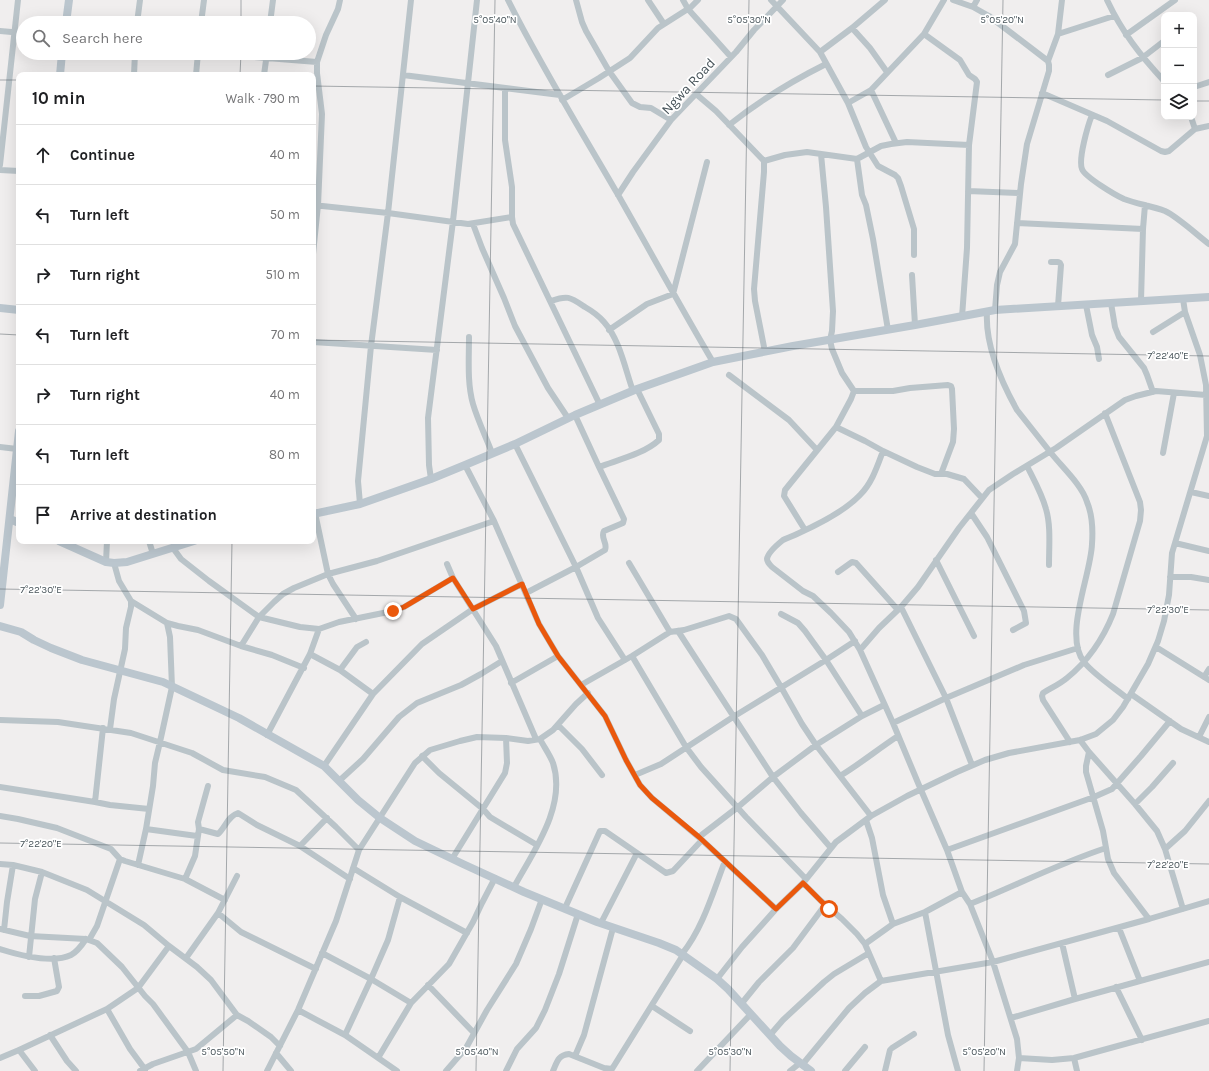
<!DOCTYPE html>
<html lang="en">
<head>
<meta charset="utf-8">
<style>
	:root { --surface:#fff; --page:#f2f2f2; --text:#202124; --muted:#757577; --line:#e0e0e0 }
	body { margin:0; font-family:Karla,sans-serif; background:var(--page); color:var(--text) }
	.controls { position:absolute; right:12px; top:12px; display:grid; overflow:hidden; border-radius:8px; box-shadow:0 4px 16px #0002 }
	.controls button { width:36px; height:36px; display:grid; place-items:center; padding:0; border:0; border-bottom:1px solid var(--line); background:var(--surface); color:var(--text); font:20px sans-serif }
	.stop { position:absolute; width:12px; height:12px; margin:-9px; border:3px solid #ea580c; border-radius:50%; background:#fff }
	.stop.end { background:#ea580c; border-color:#fff; box-shadow:0 1px 4px #0008 }
	.list { margin:0; padding:0; list-style:none }
	h2 { display:flex; justify-content:space-between; align-items:center; height:52px; margin:0; padding:0 16px; font-size:17px }
	h2 small { font-size:13px; font-weight:400; color:var(--muted) }
	.list li { display:grid; grid-template-columns:26px 1fr auto; gap:12px; align-items:center; box-sizing:border-box; height:60px; padding:0 16px; border-top:1px solid var(--line) }
	.list b { display:block; font-size:15px; white-space:nowrap }
	.list em { font-size:13px; font-style:normal; color:var(--muted) }
	.icon { flex:none; width:22px; height:22px; fill:none; stroke:currentColor; stroke-width:2; stroke-linecap:round; stroke-linejoin:round }
	.map { position:relative; flex:none; width:1209px; height:1071px; overflow:hidden }
	.search { position:absolute; background:var(--surface); box-shadow:0 4px 16px #0002; left:16px; top:16px; width:300px; height:44px; display:flex; align-items:center; gap:10px; box-sizing:border-box; padding:0 14px; border-radius:22px; color:var(--muted); font-size:15px }
	.panel { position:absolute; background:var(--surface); box-shadow:0 4px 16px #0002; left:16px; top:72px; width:300px; height:472px; border-radius:8px }
	.map>svg:first-child { display:block }
	.lines { fill:none; stroke-linecap:round; stroke-linejoin:round }
	.street { stroke:#bac4c9; stroke-width:6 }
	.secondary { stroke:#bbc6ce; stroke-width:8 }
	.route { stroke:#ea580c; stroke-width:5 }
	.ticks { fill:none; stroke:#475359; stroke-width:1; stroke-opacity:0.45 }
	.labels { text-anchor:middle; stroke-width:3.5; stroke-linejoin:round; paint-order:stroke }
	.street-label { font-size:14px; fill:#475359; stroke:#fff }
	.ticks-label { font-size:10px; text-anchor:middle; fill:#475359; stroke:#fff; stroke-width:3.5; stroke-linejoin:round; paint-order:stroke }
</style>
</head>
<body>
<div class="map">
<svg width="1209" height="1071" viewBox="0 0 1209 1071">
	<rect width="100%" height="100%" fill="#f0eeee"/>
	<g class="lines">
		<path class="street" d="M 508,0 C 541,66 580,129 617,193 C 649,249 680,306 713,362
			M 576,0 L 582,22 L 586,31 L 609,71 L 632,103 L 640,107 L 651,108 L 671,120
			M 648,0 L 664,24
			M 683,0 L 688,9 L 731,57
			M 771,0 L 820,52 L 848,103 L 866,147 L 878,166 L 895,175 L 898,178 L 901,186 L 914,229 L 914,255
			M 953,0 L 973,7 L 989,16 L 1048,61
			M 1107,0 C 1122,32 1140,55 1164,81
			M 973,7 L 977,0
			M 137,23 L 140,0
			M 201,23 L 204,0
			M 270,23 L 273,0
			M 852,28 L 870,48 L 887,72
			M 0,31 L 23,33
			M 924,34 L 960,60 L 969,75 L 975,79 L 977,82 L 969,145 L 967,248 L 962,317
			M 1058,34 L 1114,16
			M 1126,35 L 1175,0
			M 820,52 L 852,28 L 885,0
			M 206,53 L 317,62
			M 134,75 L 135,53
			M 196,75 L 198,53
			M 264,75 L 267,53
			M 403,75 L 560,95
			M 1108,75 L 1142,58 L 1164,41
			M 1194,87 L 1209,82
			M 505,88 L 505,140 L 512,187 L 512,217 L 513,224 L 600,405
			M 871,90 L 896,143
			M 1042,93 L 1107,121 L 1161,151 L 1165,152 L 1169,151 L 1195,129 L 1209,126
			M 696,94 L 716,111 L 764,161 L 764,172 L 754,289 L 755,301 L 765,352
			M 562,100 L 599,78 L 630,58 L 658,28 L 691,7 L 698,0
			M 848,103 L 871,90 L 924,34 L 944,0
			M 1092,115 C 1088,125 1078,159 1082,169 C 1085,177 1115,195 1124,199 C 1137,204 1152,206 1165,211 C 1178,217 1197,235 1209,244
			M 1191,117 L 1195,129
			M 729,125 C 759,101 792,81 826,64
			M 857,159 L 862,195 L 866,205 L 873,239 L 888,330
			M 764,161 L 785,155 L 807,152 L 857,159 L 881,146 L 891,144 L 907,142 L 969,145
			M 0,165 L 18,0
			M 0,170 L 19,171
			M 968,191 L 1020,193
			M 618,195 L 633,172 L 671,120 L 736,52 L 754,30 L 783,0
			M 313,205 L 388,213 L 468,224 L 512,217
			M 1017,223 L 1143,229
			M 473,224 L 482,248 L 504,298 L 515,326 L 548,388 L 568,418
			M 313,254 L 318,205 L 322,114 L 317,73 L 317,62 L 326,35 L 338,9 L 340,0
			M 1051,262 L 1058,262 L 1060,263 L 1061,265 L 1058,306
			M 912,275 L 915,325
			M 551,301 C 568,295 570,297 585,307 C 592,311 599,316 604,322 C 620,340 625,369 633,391
			M 1141,301 L 1143,229 L 1145,205
			M 1111,303 L 1115,327 L 1119,337 L 1144,368 L 1147,375 L 1153,392
			M 1086,305 L 1092,335 L 1097,347 L 1099,359
			M 995,310 L 997,285 L 1000,272 L 1015,244 L 1021,184 L 1027,144 L 1049,71 L 1049,65 L 1048,61 L 1058,34 L 1062,0
			M 987,312 C 985,344 1002,383 1017,410 C 1029,425 1040,439 1051,453 C 1062,467 1082,485 1087,502 C 1092,514 1093,530 1092,544 C 1091,575 1063,635 1084,662 C 1093,674 1116,689 1128,699
			M 609,330 L 647,304 L 673,294 L 707,162
			M 1153,332 L 1185,312
			M 469,337 C 469,359 467,383 473,404 C 478,421 486,437 492,453
			M 313,342 L 437,350
			M 729,375 L 789,420 L 817,450
			M 854,391 L 893,391 L 910,388 L 948,385 L 951,386 L 952,389 L 954,429 L 953,442 L 941,474
			M 836,427 L 865,441 L 883,451 L 917,467 L 935,474 L 947,474 L 964,479 L 982,498
			M 515,444 L 576,567 L 598,618 L 625,660
			M 0,447 L 17,449 L 19,448
			M 883,451 C 877,467 872,483 860,495 C 845,511 817,525 797,534 C 793,536 787,538 783,540 C 778,544 768,552 767,559 C 767,562 770,565 772,567 L 803,591 L 813,596 L 831,613 L 849,632 L 860,650 L 893,723 L 921,790 L 947,850 L 962,892 L 970,904 L 993,962 L 1017,1039 L 1019,1058 L 1017,1071
			M 1163,453 L 1174,393
			M 465,465 L 494,521 L 539,624 L 558,656 L 605,716 L 626,760 L 640,785 L 652,798 L 702,840 L 776,909
			M 1027,466 C 1034,480 1042,494 1046,509 C 1051,526 1049,546 1049,565
			M 599,467 C 617,460 644,454 659,440 L 659,434 L 637,389
			M 431,479 L 429,465 L 428,418 L 453,221 L 477,0
			M 1191,492 L 1209,496
			M 360,504 L 358,481 L 371,346 L 388,213 L 411,0
			M 315,513 L 328,574 L 333,584 L 356,619
			M 971,513 L 987,537 L 1024,611 L 1026,623 L 1013,630
			M 805,530 L 784,496 L 785,490 L 836,427 L 851,399 L 854,391 L 842,373 L 832,349 L 830,340 L 832,331 L 833,311 L 826,207 L 821,154
			M 149,541 L 153,554
			M 1175,543 L 1209,551
			M 173,548 L 181,559 L 209,581 L 259,617 L 300,627 L 319,629 L 339,622 L 393,611 L 404,607 L 453,578
			M 936,560 L 974,636
			M 106,562 L 107,541
			M 629,563 L 670,632
			M 447,564 L 453,578 L 496,646 L 536,739
			M 838,572 L 852,562 L 856,563 L 898,610
			M 1170,577 L 1191,577 L 1209,580
			M 526,593 L 576,567 L 605,550 C 608,543 600,538 604,531 L 623,523 L 624,519 L 599,467 L 575,415
			M 131,601 L 167,623 L 178,626 L 198,630 L 241,646 L 272,655 L 304,668
			M 901,607 L 946,698 L 972,765
			M 781,614 L 798,623 L 805,631 L 826,660 L 862,716
			M 678,631 L 773,777 L 801,813 L 831,848
			M 241,646 L 259,617 L 274,602 L 283,594 L 294,588 L 328,574 L 377,561 L 494,521
			M 1156,647 L 1209,680
			M 860,650 L 879,628 L 901,607 L 918,587 L 959,528 L 989,490 L 1013,474 L 1056,448 L 1125,400 L 1136,396 L 1156,391 L 1206,395
			M 310,654 L 340,670 L 373,694
			M 632,656 L 686,747 L 701,767 L 746,817 L 806,879
			M 340,670 L 357,647 L 366,642
			M 1204,677 L 1209,669
			M 511,683 L 558,656
			M 581,685 L 632,656 L 662,637 L 670,632 L 684,630 L 729,616 L 736,619 L 762,655 L 781,687 L 802,724 L 816,745 L 871,816
			M 1131,694 L 1181,729 L 1209,742
			M 0,720 L 58,722 L 131,733 L 192,753 L 223,770 L 265,777 L 296,790 L 336,827 L 359,850
			M 893,723 L 946,698 L 1024,665 L 1078,648
			M 558,725 L 582,749 L 602,775
			M 110,729 L 114,699 L 125,649 L 126,628 L 131,607 L 131,601 L 119,581 L 114,563
			M 267,735 L 310,654 L 319,629
			M 1199,737 L 1209,717
			M 1080,740 L 1089,752 L 1135,804 L 1157,831 L 1165,849 L 1183,909
			M 1070,742 L 1043,700 L 1042,696 L 1043,693 C 1051,688 1060,684 1067,678 C 1088,661 1103,639 1113,614 L 1140,521 L 1141,510 L 1140,502 L 1105,413
			M 1089,752 L 1086,766 L 1086,772 L 1103,831 L 1108,859 L 1114,873 L 1149,919
			M 422,756 L 439,773 L 483,809 L 490,817 L 537,845
			M 324,766 L 373,694 L 422,644 L 473,609 L 522,584
			M 635,775 L 661,764 L 733,717 L 826,660 L 855,641
			M 840,776 C 860,764 878,749 898,736
			M 339,781 L 363,759 L 399,717 L 417,703 L 461,685 L 481,674 L 502,661
			M 0,787 L 95,802 L 110,805 L 149,809
			M 95,802 L 103,728
			M 1135,804 L 1152,787 L 1173,763
			M 0,816 L 18,819 L 57,828 L 111,849 L 120,859 L 125,861 L 185,879 L 225,900
			M 866,820 L 872,838 L 883,895 L 893,924
			M 146,829 L 197,836
			M 199,829 L 218,834 C 225,828 228,816 238,813 L 257,825 L 300,846 L 350,879
			M 699,837 L 738,807 L 773,777 L 816,745 L 862,716 L 884,705
			M 300,846 L 327,818
			M 1165,849 L 1185,831 L 1209,801
			M 947,850 L 1094,797 L 1112,789 L 1141,756 L 1170,721
			M 452,859 L 505,773 L 507,763 L 506,738
			M 0,864 L 13,865 L 42,872 L 87,890 L 144,925 L 169,946 L 197,967 L 211,980 L 237,1015 L 248,1021 L 271,1037 L 280,1046
			M 138,865 L 146,829 L 153,786 L 155,763 L 160,742 L 172,687 L 170,637 L 167,623
			M 353,868 L 400,897 L 467,933
			M 185,879 L 195,856 L 199,829 L 198,822 L 208,786
			M 803,883 L 820,900 L 842,919 L 857,934 L 865,944 L 881,981
			M 514,887 C 533,852 567,806 553,763 C 550,755 544,747 540,739
			M 970,904 C 1015,886 1060,863 1106,848
			M 565,908 L 600,831 L 605,831 L 666,873 L 673,871 L 702,840
			M 925,912 L 948,1035 L 958,1071
			M 218,913 L 241,932 L 316,969
			M 601,923 L 637,853
			M 1119,928 L 1140,981
			M 0,929 L 30,936 L 86,939 L 97,943 L 122,967 L 145,996 L 153,1004 L 188,1052 L 196,1071
			M 4,930 L 7,902 L 13,865
			M 89,940 L 97,926 L 120,859
			M 1062,943 L 1075,999
			M 865,944 L 893,924 L 925,912 L 962,892
			M 0,949 C 19,955 52,964 71,955 C 77,952 82,945 86,939
			M 322,953 L 371,979 L 411,1003
			M 682,954 C 703,928 713,892 725,861
			M 29,957 L 35,899 L 42,872
			M 186,958 L 218,913 L 237,876
			M 717,979 L 742,947 L 776,909 L 803,883 L 836,842 L 871,816 L 907,796 L 957,772 L 985,760 L 1009,753 L 1080,740 L 1096,734 L 1113,720 L 1123,707 L 1148,664 L 1158,641 L 1164,621 L 1169,595 L 1172,553 L 1207,436 L 1206,385 L 1200,355 L 1185,312 L 1183,299
			M 428,985 L 474,1033
			M 1116,987 L 1142,1040
			M 25,996 L 39,996 L 57,991 L 59,987 L 54,958
			M 742,1003 L 759,982 L 793,948 L 825,905
			M 652,1006 L 690,1031
			M 107,1009 L 130,1049 L 144,1068 L 145,1071
			M 298,1010 L 345,1035 L 397,1071
			M 1011,1018 L 1075,999 L 1209,962
			M 50,1035 L 67,1061 L 76,1071
			M 345,1035 L 371,979 L 388,940 L 400,897
			M 770,1035 L 783,1020 L 824,982 L 834,974 L 869,953
			M 19,1050 L 35,1071
			M 276,1053 L 291,1071
			M 575,1056 L 584,1035 L 613,928
			M 0,1058 L 19,1050 L 107,1009 L 138,988 L 169,946
			M 378,1058 L 411,1003 L 449,964 L 473,922 L 482,903 L 495,878
			M 1019,1058 L 1052,1060 L 1074,1058 L 1209,1021
			M 1074,1058 L 1077,1071
			M 802,1065 L 849,1008 L 865,993 L 881,981 L 993,962 L 1149,919 L 1209,901
			M 140,1071 L 153,1064 L 196,1049 L 237,1015
			M 267,1071 L 298,1010 L 336,921 L 359,850 L 415,763 L 430,750 L 460,741 L 477,737 L 506,738 L 528,741 L 540,739 L 553,730 L 576,704 L 588,693
			M 446,1071 L 466,1048 L 487,1010 L 516,964 L 531,929 L 542,899
			M 506,1071 L 517,1049 L 536,1028 L 545,1010 L 559,974 L 578,914
			M 553,1071 C 557,1062 558,1055 569,1054 L 604,1068 L 612,1069 L 683,955
			M 697,1071 L 751,1014
			M 790,1071 L 800,1063
			M 845,1071 L 865,1047
			M 885,1071 L 890,1050 L 892,1048 L 914,1034"/>
		<path class="secondary" d="M 66,23 L 69,0
			M 60,75 L 62,53
			M 0,308 L 19,310
			M 313,514 L 360,504 L 431,479 L 465,465 L 515,444 L 575,415 L 637,389 L 713,362 L 793,346 L 915,325 L 995,310 L 1209,297
			M 10,519 L 19,523
			M 59,541 L 106,562 L 114,563 L 127,562 L 194,541
			M 0,605 L 19,431
			M 0,626 L 21,632 L 34,640 L 51,648 L 82,660 L 163,682 L 239,718 L 324,766 L 358,800 L 380,818 L 415,841 L 463,864 L 524,892 L 597,922 L 659,943 L 676,950 L 717,979 L 728,989 L 780,1046 L 791,1056 L 811,1071"/>
	</g>
	<g class="lines">
		<path class="route" d="M 393,611 L 404,607 L 453,578 L 473,609 L 522,584 L 539,624 L 558,656 L 605,716 L 626,760 L 640,785 L 652,798 L 699,837 L 776,909 L 803,883 L 829,909"/>
	</g>
	<path class="ticks" d="M 241,23 L 241,0M 240,75 L 241,53M 0,80 L 19,80M 313,86 L 1164,100M 1194,101 L 1209,101M 0,334 L 19,335M 313,340 L 1209,356M 0,589 L 1209,610M 0,843 L 1209,864M 223,1071 L 232,541M 476,1071 L 495,0M 730,1071 L 749,0M 984,1071 L 1003,0"/>
	<g class="labels">
		<g class="street-label">
			<text transform="translate(688 86) rotate(-47)" y="5">Ngwa Road</text>
		</g>
	</g>
	<g class="ticks-label">
		<text x="495" y="23">5°05'40"N</text>
		<text x="749" y="23">5°05'30"N</text>
		<text x="1002" y="23">5°05'20"N</text>
		<text x="1168" y="359">7°22'40"E</text>
		<text x="41" y="593">7°22'30"E</text>
		<text x="1168" y="613">7°22'30"E</text>
		<text x="41" y="847">7°22'20"E</text>
		<text x="1168" y="868">7°22'20"E</text>
		<text x="223" y="1055">5°05'50"N</text>
		<text x="477" y="1055">5°05'40"N</text>
		<text x="730" y="1055">5°05'30"N</text>
		<text x="984" y="1055">5°05'20"N</text>
	</g>
</svg>
<div class="controls">
<button>+</button>
<button>−</button>
<button><svg class="icon" aria-label="layers" viewBox="0 0 24 24"><path d="M12 4l9 5-9 5-9-5zM3 14l9 5 9-5"/></svg></button>
</div>
<div class="stop" style="left:829px;top:909px"></div>
<div class="stop end" style="left:393px;top:611px"></div>
<div class="search"><svg class="icon" aria-label="search" viewBox="0 0 24 24"><circle cx="10" cy="10" r="6"/><path d="M15 15l6 6"/></svg>Search here</div>
<section class="panel">
<h2>10 min<small>Walk · 790 m</small></h2>
<ul class="list">
<li><svg class="icon" aria-label="ahead" viewBox="0 0 24 24"><path d="M12 20V5M6 11l6-6 6 6"/></svg><div><b>Continue</b></div><em>40 m</em></li>
<li><svg class="icon" aria-label="left" viewBox="0 0 24 24"><path d="M17 20v-9H6M10 6l-5 5 5 5"/></svg><div><b>Turn left</b></div><em>50 m</em></li>
<li><svg class="icon" aria-label="right" viewBox="0 0 24 24"><path d="M7 20v-9h11M14 6l5 5-5 5"/></svg><div><b>Turn right</b></div><em>510 m</em></li>
<li><svg class="icon" aria-label="left" viewBox="0 0 24 24"><path d="M17 20v-9H6M10 6l-5 5 5 5"/></svg><div><b>Turn left</b></div><em>70 m</em></li>
<li><svg class="icon" aria-label="right" viewBox="0 0 24 24"><path d="M7 20v-9h11M14 6l5 5-5 5"/></svg><div><b>Turn right</b></div><em>40 m</em></li>
<li><svg class="icon" aria-label="left" viewBox="0 0 24 24"><path d="M17 20v-9H6M10 6l-5 5 5 5"/></svg><div><b>Turn left</b></div><em>80 m</em></li>
<li><svg class="icon" aria-label="arrive" viewBox="0 0 24 24"><path d="M6 21V4h12l-3 4 3 4H6"/></svg><div><b>Arrive at destination</b></div></li>
</ul>
</section>
</div>
</body>
</html>
